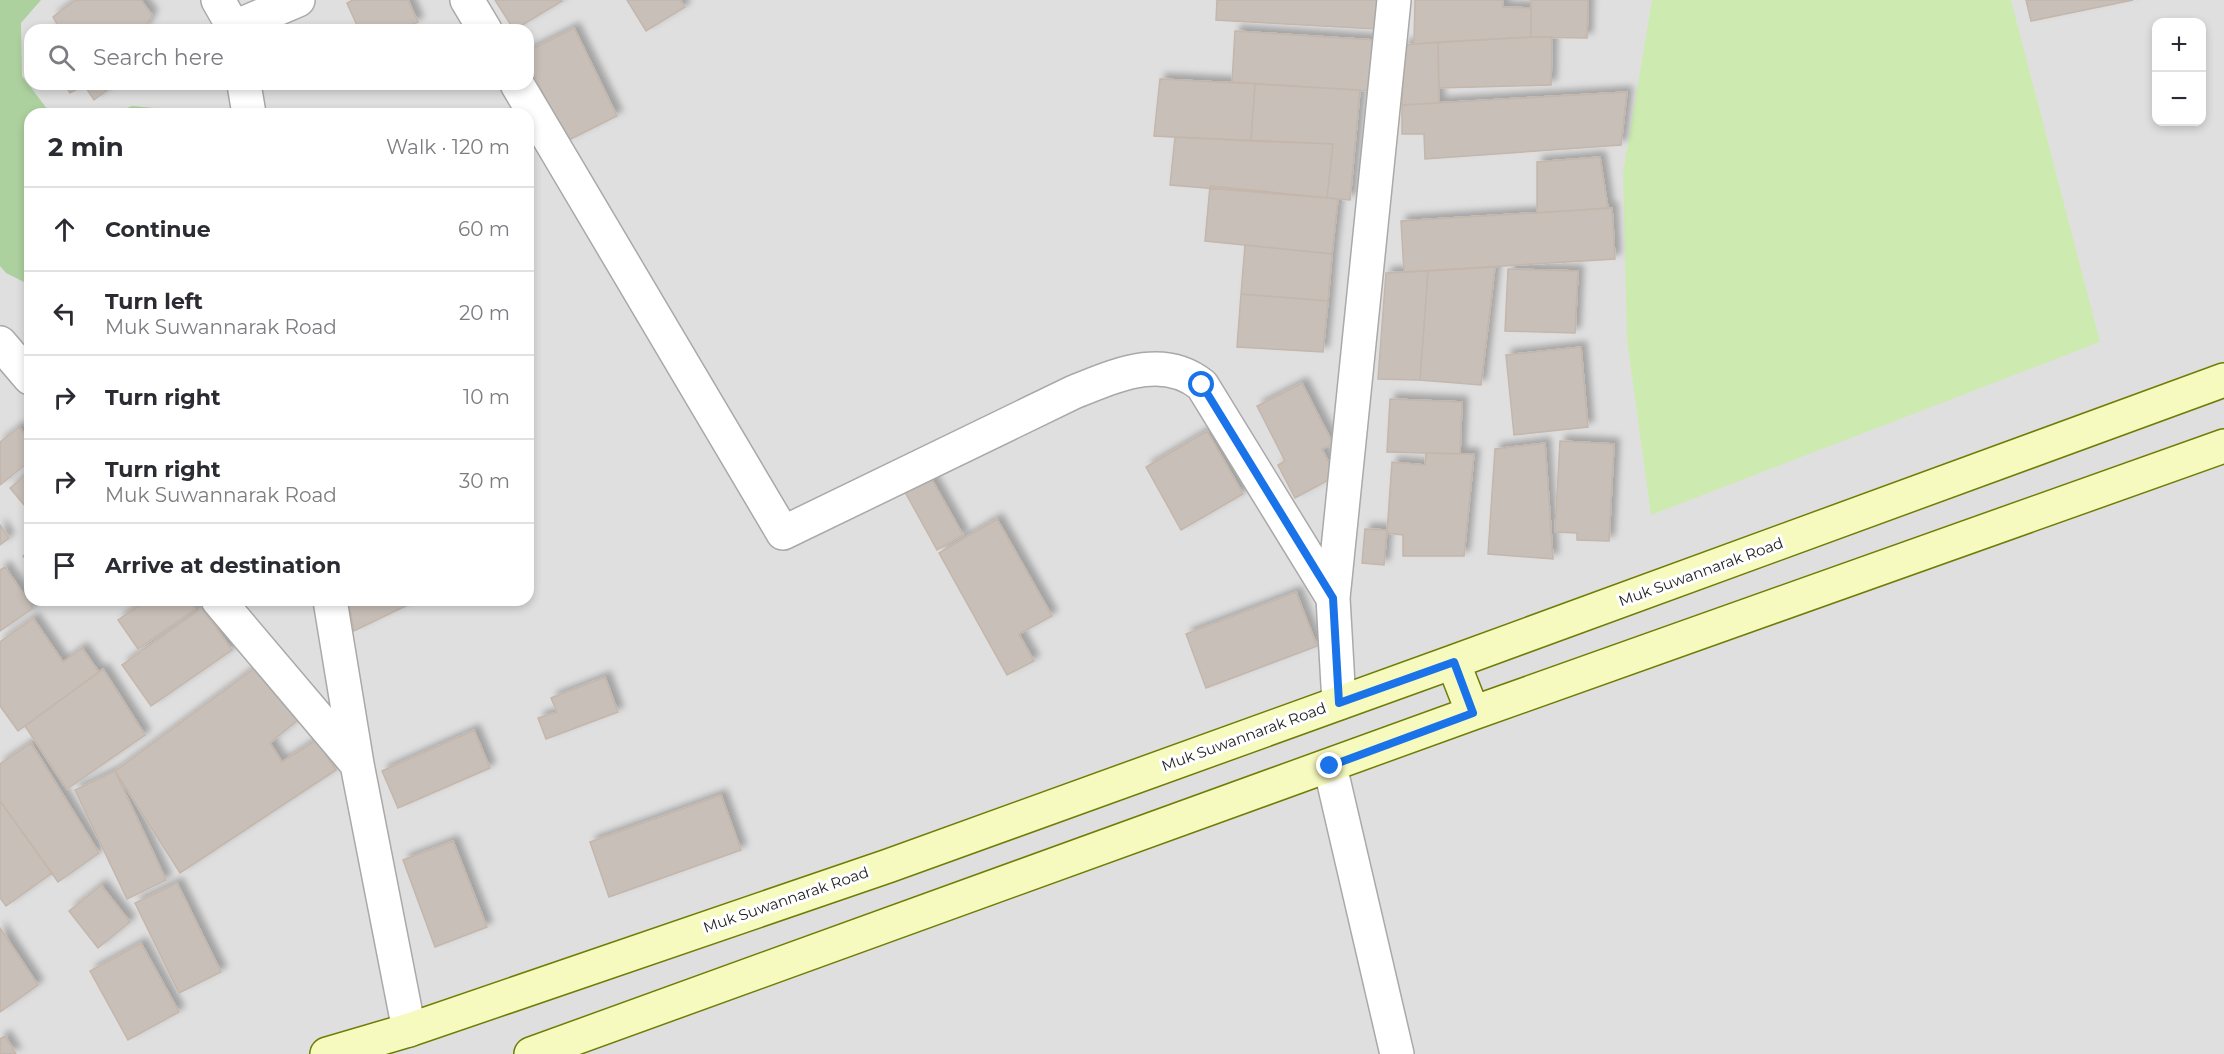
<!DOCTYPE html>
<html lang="en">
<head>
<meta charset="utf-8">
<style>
	:root { --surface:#fff; --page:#f2f2f3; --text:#2b2b33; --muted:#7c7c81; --line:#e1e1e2 }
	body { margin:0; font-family:Montserrat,sans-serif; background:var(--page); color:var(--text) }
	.controls { position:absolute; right:18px; top:18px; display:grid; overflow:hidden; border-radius:12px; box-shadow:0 3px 9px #0003 }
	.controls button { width:54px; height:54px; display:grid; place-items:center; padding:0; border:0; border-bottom:2px solid var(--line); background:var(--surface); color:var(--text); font:30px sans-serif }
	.stop { position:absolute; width:18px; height:18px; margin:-14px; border:4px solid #1a73e8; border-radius:50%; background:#fff }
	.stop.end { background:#1a73e8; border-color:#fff; box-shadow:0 2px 6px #0008 }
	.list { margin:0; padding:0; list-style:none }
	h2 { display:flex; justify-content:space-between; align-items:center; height:78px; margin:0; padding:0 24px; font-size:26px }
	h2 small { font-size:20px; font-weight:400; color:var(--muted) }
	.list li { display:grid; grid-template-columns:39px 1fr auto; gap:18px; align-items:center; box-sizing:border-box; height:84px; padding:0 24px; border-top:2px solid var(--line) }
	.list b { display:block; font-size:22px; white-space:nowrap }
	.list p { margin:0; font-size:20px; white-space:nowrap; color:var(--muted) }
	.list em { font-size:20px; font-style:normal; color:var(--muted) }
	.icon { flex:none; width:33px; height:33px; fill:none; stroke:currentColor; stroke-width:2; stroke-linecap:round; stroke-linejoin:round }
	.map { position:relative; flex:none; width:2224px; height:1054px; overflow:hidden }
	.search { position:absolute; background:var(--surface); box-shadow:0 3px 9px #0003; left:24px; top:24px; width:510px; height:66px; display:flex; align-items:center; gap:15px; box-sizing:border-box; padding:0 21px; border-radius:18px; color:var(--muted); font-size:22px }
	.panel { position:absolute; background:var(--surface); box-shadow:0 3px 9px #0003; left:24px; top:108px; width:510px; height:498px; border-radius:18px }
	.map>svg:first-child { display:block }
	.residential { fill:#e0dfdf; fill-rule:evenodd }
	.grass { fill:#cdebb0 }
	.forest { fill:#add19e }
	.building { fill:#c7bfb8; stroke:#c4b6ab; stroke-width:1.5; filter:url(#shadow) }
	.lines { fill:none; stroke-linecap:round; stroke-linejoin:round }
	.street-casing { stroke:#a9a9a9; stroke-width:36 }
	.secondary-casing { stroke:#707d05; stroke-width:36 }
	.street { stroke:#fff; stroke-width:33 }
	.secondary { stroke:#f7fabf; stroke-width:33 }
	.route { stroke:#1a73e8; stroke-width:8 }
	.labels { text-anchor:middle; stroke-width:6; stroke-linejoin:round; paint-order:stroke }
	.street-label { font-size:15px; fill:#222; stroke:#fff }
</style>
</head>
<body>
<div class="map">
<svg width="2224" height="1054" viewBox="0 0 2224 1054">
	<defs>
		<filter id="shadow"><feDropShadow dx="5.5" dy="-5.5" stdDeviation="3" flood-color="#0004"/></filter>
	</defs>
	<rect width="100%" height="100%" fill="#f2efe9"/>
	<path class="residential" d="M 0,0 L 2224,0 L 2224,1054 L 0,1054 ZM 2156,22 L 2202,22 L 2202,122 L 2156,122 ZM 30,30 L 528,30 L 528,84 L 30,84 ZM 30,114 L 528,114 L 528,600 L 30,600 Z"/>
	<path class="grass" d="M 1652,0 L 2011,0 L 2100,342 L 1651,515 L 1627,340 L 1623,173 Z"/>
	<path class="forest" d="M 0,0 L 41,0 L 21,23 L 22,76 L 51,114 L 30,114 L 30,285 L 6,273 L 0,266 Z
		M 132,106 L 166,109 L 171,114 L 111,114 Z"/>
	<path class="building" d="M 75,0 L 141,0 L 152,15 L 144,30 L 50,30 L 57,24 L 53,17 Z
		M 353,0 L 408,0 L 418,22 L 399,30 L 359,30 L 347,3 Z
		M 495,0 L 561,0 L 562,1 L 514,30 Z
		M 627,0 L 680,0 L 685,7 L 646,31 Z
		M 1217,0 L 1378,0 L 1376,29 L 1216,20 Z
		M 1415,0 L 1503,0 L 1503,7 L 1531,8 L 1531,37 L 1414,44 Z
		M 1531,0 L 1588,0 L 1587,38 L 1531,37 Z
		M 2026,0 L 2133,0 L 2031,21 Z
		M 574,28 L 617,116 L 567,141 L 528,63 L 528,51 Z
		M 1235,31 L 1374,40 L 1371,91 L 1232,82 Z
		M 1531,37 L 1552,37 L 1551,85 L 1439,88 L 1438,42 Z
		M 1438,42 L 1439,103 L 1402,105 L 1404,45 Z
		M 1160,79 L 1255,84 L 1251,141 L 1154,136 Z
		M 64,84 L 115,84 L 94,100 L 84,85 L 70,93 Z
		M 1255,84 L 1360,90 L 1350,200 L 1327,198 L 1333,144 L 1251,141 Z
		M 1627,92 L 1621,145 L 1425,159 L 1424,134 L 1402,134 L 1402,105 Z
		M 1175,137 L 1333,144 L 1327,198 L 1170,185 Z
		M 1600,157 L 1608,208 L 1537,213 L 1537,162 Z
		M 1210,186 L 1338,199 L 1332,254 L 1205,241 Z
		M 1612,208 L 1615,259 L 1404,272 L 1401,221 Z
		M 1245,245 L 1332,254 L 1328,301 L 1241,294 Z
		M 1495,267 L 1481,385 L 1420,380 L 1428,271 Z
		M 1508,269 L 1578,271 L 1575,333 L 1505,331 Z
		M 1428,271 L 1420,380 L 1378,379 L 1386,273 Z
		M 1241,294 L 1328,301 L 1323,352 L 1237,347 Z
		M 1581,347 L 1588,427 L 1514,435 L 1506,355 Z
		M 1302,383 L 1333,444 L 1322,449 L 1336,476 L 1295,498 L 1278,465 L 1285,461 L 1257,406 Z
		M 1390,399 L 1462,402 L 1460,454 L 1387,452 Z
		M 19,427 L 30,441 L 30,461 L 0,485 L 0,442 Z
		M 1207,431 L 1243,494 L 1181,530 L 1146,467 Z
		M 1560,441 L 1614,444 L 1609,541 L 1577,540 L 1577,533 L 1555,532 Z
		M 1545,443 L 1553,559 L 1488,554 L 1495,449 Z
		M 1426,453 L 1474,454 L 1464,556 L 1403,556 L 1403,535 L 1387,533 L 1392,462 L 1425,465 Z
		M 30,471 L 30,512 L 10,488 Z
		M 931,478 L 963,535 L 937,550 L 905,492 Z
		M 997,519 L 1052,616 L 1019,634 L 1034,661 L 1007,675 L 939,553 Z
		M 0,525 L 9,538 L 0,545 Z
		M 1365,529 L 1387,530 L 1384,565 L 1362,563 Z
		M 30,550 L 30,565 L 23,556 Z
		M 5,567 L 33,608 L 0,631 L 0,570 Z
		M 1296,592 L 1317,646 L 1206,688 L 1186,634 Z
		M 148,600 L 189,600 L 195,609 L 138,649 L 118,620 Z
		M 348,600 L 418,600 L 354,631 Z
		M 202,608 L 232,650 L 151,706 L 122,665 Z
		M 33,618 L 63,662 L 82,648 L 99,672 L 18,731 L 0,706 L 0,642 Z
		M 260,664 L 299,719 L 270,743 L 282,762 L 316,740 L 336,770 L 180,873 L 115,771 Z
		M 103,669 L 145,735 L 67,789 L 25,726 Z
		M 605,677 L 618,712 L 546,739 L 538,718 L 557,712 L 551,698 Z
		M 474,730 L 490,768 L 398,808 L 382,771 Z
		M 31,743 L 99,853 L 58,882 L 0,801 L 0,764 Z
		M 115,771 L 166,880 L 127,899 L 75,790 Z
		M 721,795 L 741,850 L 609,897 L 590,842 Z
		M 0,801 L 52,873 L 6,906 L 0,898 Z
		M 453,841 L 487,927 L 435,947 L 403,860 Z
		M 177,883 L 221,972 L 179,993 L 135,903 Z
		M 101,885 L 130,922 L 98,948 L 69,911 Z
		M 0,928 L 38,985 L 0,1012 Z
		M 141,943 L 179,1012 L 128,1040 L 90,971 Z
		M 5,1036 L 16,1054 L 0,1054 L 0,1039 Z"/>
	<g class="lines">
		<defs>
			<path id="street" d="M 218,0 L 235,30
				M 467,0 L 485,30
				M 235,27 L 298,0
				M 244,84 L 249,114
				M 517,84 L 783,533 L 1074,392 C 1115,376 1162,353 1202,385 L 1333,598
				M 0,343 L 30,378
				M 218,600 L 356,763
				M 330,600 L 357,764 L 409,1030
				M 1339,703 L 1333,598 L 1394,0
				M 1330,766 L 1397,1054"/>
			<path id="secondary" d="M 1453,662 L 1473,713
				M 327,1054 L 409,1030 L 888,866 L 1453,662 L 2224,380
				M 531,1054 L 1473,713 L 2224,446"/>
		</defs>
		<use href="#street" class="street-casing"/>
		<use href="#secondary" class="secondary-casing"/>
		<use href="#street" class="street"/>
		<use href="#secondary" class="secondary"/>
	</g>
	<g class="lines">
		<path class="route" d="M 1202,385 L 1333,598 L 1339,703 L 1454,662 L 1473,713 L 1330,766"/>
	</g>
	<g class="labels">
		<g class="street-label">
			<text transform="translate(1701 572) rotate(-20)" y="5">Muk Suwannarak Road</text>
			<text transform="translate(1244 737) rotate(-20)" y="5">Muk Suwannarak Road</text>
			<text transform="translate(786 900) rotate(-19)" y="5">Muk Suwannarak Road</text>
		</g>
	</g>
</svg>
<div class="controls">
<button>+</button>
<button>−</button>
</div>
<div class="stop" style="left:1202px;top:385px"></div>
<div class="stop end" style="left:1330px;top:766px"></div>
<div class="search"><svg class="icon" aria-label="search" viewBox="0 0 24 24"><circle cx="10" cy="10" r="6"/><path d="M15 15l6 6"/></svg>Search here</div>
<section class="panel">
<h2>2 min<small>Walk · 120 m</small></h2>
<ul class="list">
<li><svg class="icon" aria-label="ahead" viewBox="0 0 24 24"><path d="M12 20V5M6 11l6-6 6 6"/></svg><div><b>Continue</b></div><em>60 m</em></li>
<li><svg class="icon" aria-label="left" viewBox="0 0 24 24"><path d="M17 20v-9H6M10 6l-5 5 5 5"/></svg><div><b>Turn left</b><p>Muk Suwannarak Road</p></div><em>20 m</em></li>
<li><svg class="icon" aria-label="right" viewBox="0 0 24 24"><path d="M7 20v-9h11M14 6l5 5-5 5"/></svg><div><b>Turn right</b></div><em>10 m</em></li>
<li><svg class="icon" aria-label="right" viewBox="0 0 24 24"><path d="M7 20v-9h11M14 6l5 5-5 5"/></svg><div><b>Turn right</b><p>Muk Suwannarak Road</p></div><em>30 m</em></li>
<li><svg class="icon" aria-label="arrive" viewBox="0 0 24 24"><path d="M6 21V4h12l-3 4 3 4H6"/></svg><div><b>Arrive at destination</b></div></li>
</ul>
</section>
</div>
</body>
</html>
